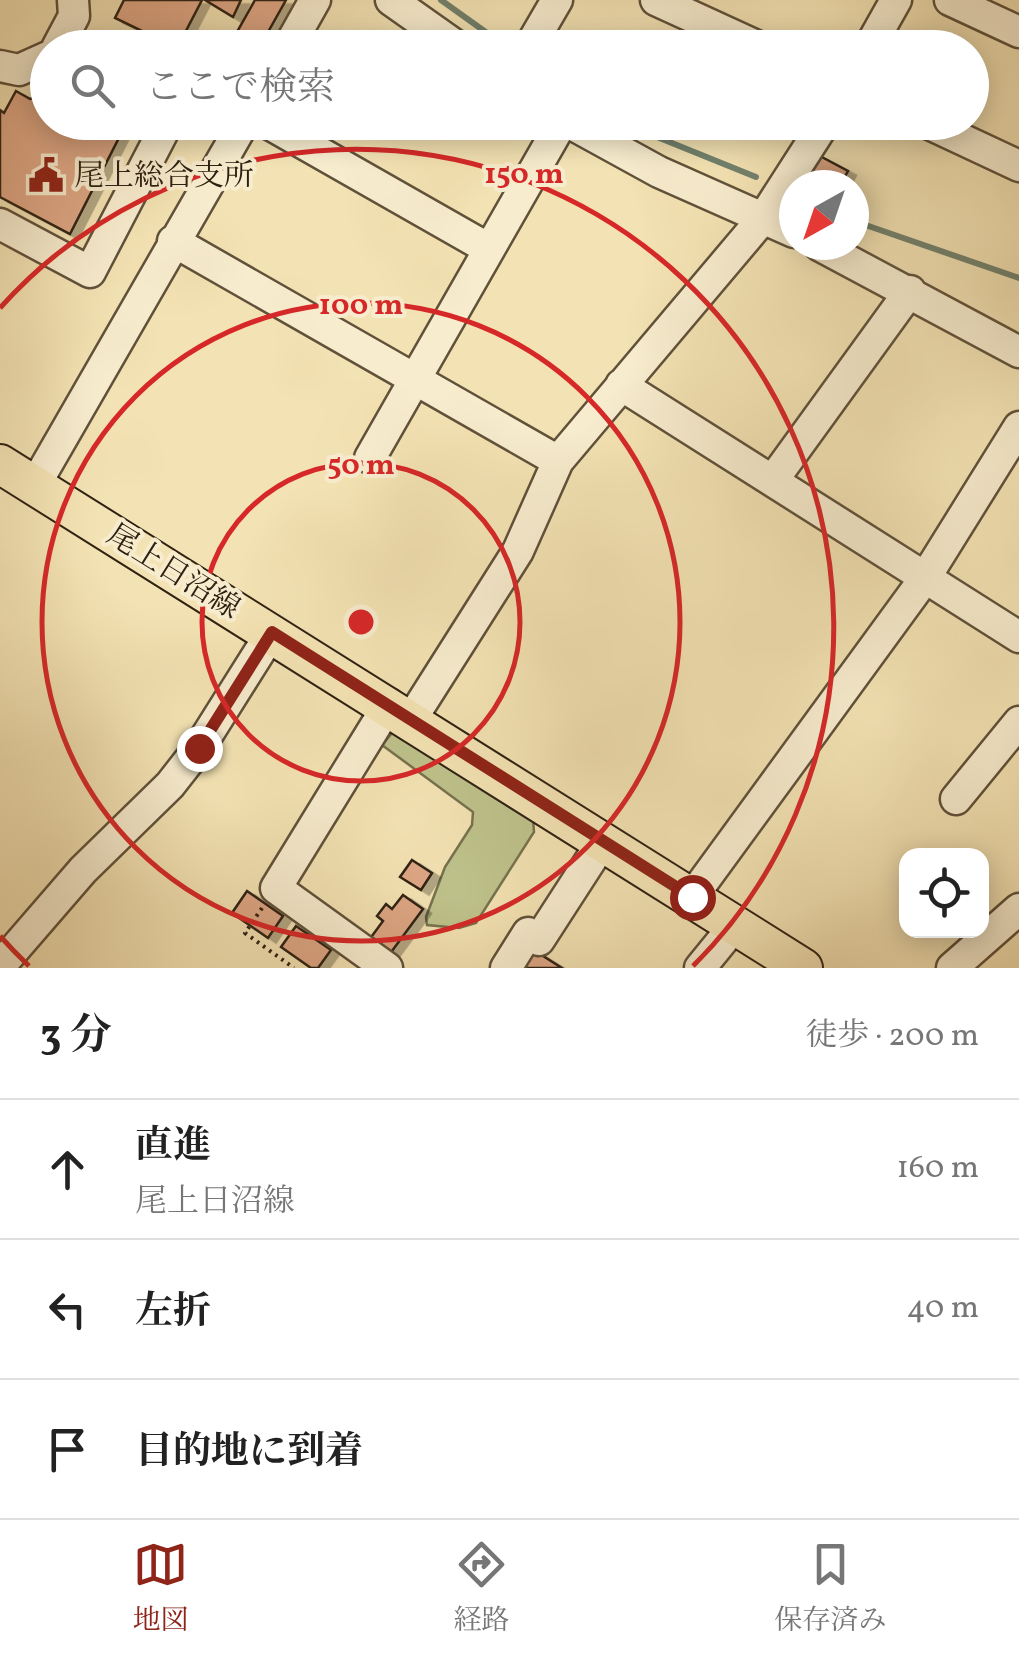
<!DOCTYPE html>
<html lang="ja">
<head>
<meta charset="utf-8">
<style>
	:root { --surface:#fff; --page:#f6f6f6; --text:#222; --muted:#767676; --line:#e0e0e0; --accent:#8f2418 }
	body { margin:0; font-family:Vollkorn,"Noto Serif JP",serif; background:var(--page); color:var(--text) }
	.controls { position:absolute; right:30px; bottom:30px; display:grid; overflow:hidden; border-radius:20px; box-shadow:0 5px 25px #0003 }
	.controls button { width:90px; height:90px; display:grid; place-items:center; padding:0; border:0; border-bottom:2px solid var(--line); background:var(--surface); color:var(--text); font:50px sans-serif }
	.compass { position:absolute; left:779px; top:170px; width:90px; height:90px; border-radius:50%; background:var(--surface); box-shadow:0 5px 25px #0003; rotate:220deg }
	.stop { position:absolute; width:30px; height:30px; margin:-22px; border:8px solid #8f2418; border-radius:50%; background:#fff }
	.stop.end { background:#8f2418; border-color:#fff; box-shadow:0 2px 10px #0008 }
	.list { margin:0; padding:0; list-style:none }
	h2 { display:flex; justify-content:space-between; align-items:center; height:130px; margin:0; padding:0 40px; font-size:42px }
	h2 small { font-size:32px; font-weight:400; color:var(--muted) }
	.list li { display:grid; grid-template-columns:65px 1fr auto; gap:30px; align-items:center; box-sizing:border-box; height:140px; padding:0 40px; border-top:2px solid var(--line) }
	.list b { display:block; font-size:38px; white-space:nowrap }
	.list p { margin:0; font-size:32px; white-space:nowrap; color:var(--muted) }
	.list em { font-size:32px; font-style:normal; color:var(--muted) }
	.icon { flex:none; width:55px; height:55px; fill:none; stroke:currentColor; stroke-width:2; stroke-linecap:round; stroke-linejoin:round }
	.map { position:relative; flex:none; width:1019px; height:968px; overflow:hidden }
	.search { position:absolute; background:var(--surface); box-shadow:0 5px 25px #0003; left:30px; right:30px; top:30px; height:110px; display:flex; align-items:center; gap:25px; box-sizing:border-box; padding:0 35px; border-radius:55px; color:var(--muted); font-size:38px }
	.sheet { height:550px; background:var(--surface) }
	nav { display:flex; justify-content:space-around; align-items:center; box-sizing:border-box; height:140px; border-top:2px solid var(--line); background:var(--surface); font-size:28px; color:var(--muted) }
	nav a { display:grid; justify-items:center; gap:5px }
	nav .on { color:var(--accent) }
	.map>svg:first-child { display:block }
	.green { fill:#bec28b; stroke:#76724e; stroke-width:2.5 }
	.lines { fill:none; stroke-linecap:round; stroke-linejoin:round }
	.stream { stroke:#71806c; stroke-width:6 }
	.building { fill:#dda684; stroke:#2f2112; stroke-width:2.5; filter:url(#shadow) }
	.minor-casing { stroke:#60513a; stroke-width:35 }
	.major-casing { stroke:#2f2112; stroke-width:42 }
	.path { stroke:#2f2112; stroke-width:4; stroke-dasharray:2.5 5; stroke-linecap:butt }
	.minor { stroke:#f7ecce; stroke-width:30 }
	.major { stroke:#f3e2b3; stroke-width:38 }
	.route { stroke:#8f2418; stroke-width:12 }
	.ring { fill:none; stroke:#d62828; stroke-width:5 }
	.labels { text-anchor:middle; stroke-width:8; stroke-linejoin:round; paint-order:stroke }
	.poi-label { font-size:30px; fill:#2f2112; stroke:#f7ecce; text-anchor:start }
	.street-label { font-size:30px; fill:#2f2112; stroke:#f7ecce }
	.centre { fill:#d62828; stroke:#f7ecce; stroke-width:5 }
	.ring-label { font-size:30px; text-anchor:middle; font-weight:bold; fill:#d62828; stroke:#f7ecce; stroke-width:8; stroke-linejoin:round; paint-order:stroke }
</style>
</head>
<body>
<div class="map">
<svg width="1019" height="968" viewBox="0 0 1019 968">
	<defs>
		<filter id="shadow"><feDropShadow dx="8" dy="4.5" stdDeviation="0" flood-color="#0004"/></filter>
	</defs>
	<rect width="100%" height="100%" fill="#f3e2b3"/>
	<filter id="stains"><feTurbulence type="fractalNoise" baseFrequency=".002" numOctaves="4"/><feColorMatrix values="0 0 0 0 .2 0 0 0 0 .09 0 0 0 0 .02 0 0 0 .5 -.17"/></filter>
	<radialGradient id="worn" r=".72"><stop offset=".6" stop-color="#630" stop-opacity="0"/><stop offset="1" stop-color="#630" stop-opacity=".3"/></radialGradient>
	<path class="green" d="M 397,727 L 533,819 L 534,832 L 476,923 L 459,928 L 427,925 L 426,917 L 445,867 L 472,825 L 473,812 L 382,745 Z"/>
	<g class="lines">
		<path class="stream" d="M 441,0 L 508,48
			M 620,122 L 756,177
			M 854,221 L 1019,278"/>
	</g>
	<path class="building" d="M 124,0 L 202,0 L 177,48 L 115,18 Z
		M 205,0 L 241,0 L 233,17 Z
		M 255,0 L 286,0 L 259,48 L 228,48 Z
		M 139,31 L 147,36 L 141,48 L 131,48 Z
		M 16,91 L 30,99 L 48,94 L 48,122 L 127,122 L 70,234 L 0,197 L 0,110 L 4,113 Z
		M 818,155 L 848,171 L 840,185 L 826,185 L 807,175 Z
		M 412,860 L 432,873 L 421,890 L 400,877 Z
		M 247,891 L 283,916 L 268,938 L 232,913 Z
		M 403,895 L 423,909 L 389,955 L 369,940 L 383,921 L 377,916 L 386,904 L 392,909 Z
		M 296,926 L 331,950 L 318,968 L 311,968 L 281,947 Z
		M 532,949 L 562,968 L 520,968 Z"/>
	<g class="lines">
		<defs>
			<path id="minor" d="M 391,0 L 459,48
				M 656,0 L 761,48
				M 950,0 L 1019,32
				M 57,48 L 74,16 L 73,0
				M 288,48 L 315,0
				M 529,48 L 557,0
				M 869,48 L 896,0
				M 0,66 L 19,70 L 48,57
				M 266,122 L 489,249
				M 568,122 L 659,172 L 794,232
				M 925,122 L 1019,166
				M 0,224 L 90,272 L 168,122
				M 173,241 L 558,461
				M 819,245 L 1019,352
				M 621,385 L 1019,637
				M 370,458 L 562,122
				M 773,480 L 910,291
				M 35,485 L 244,122
				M 412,718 L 518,551 L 558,461 L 764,217 L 825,122
				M 956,799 L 1019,722
				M 692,897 L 925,578 L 1019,427
				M 0,966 L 83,870 L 170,785 L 199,748 L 272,632
				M 387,968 L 276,888 L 389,704
				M 506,968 L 528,933 L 539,940 L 603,841
				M 700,968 L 735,925
				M 952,968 L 1019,909"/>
			<path id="major" d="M 0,464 L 803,968"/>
		</defs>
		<use href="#minor" class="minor-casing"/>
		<use href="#major" class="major-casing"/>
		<path class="path" d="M 262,908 L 245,933 L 294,968"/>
		<use href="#minor" class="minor"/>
		<use href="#major" class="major"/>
	</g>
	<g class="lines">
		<path class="route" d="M 199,748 L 272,632 L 692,897"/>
	</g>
	<g class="ring">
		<circle cx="361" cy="622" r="159"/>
		<circle cx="361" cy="622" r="319"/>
		<path d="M29 966A478 478 0 0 1 0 936M0 308A478 478 0 1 1 693 966"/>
	</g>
	<defs>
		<symbol id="civic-bare" viewBox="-9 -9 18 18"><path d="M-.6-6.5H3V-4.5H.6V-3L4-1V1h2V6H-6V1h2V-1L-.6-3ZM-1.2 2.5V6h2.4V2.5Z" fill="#8f2418" stroke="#f7ecce" stroke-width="2.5" paint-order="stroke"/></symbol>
	</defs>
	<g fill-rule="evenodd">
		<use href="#civic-bare" x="21" y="150" width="50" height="50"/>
	</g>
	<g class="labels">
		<g class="poi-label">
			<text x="74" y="185">尾上総合支所</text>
		</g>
		<g class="street-label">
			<text transform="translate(174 571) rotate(32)" y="10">尾上日沼線</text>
		</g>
	</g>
	<circle cx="361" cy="622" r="15" class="centre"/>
	<g class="ring-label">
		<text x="524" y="183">150 m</text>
		<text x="361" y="314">100 m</text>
		<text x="361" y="474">50 m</text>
	</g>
	<rect width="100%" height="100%" filter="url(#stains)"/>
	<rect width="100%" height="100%" fill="url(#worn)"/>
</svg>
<div class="controls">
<button><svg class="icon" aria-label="locate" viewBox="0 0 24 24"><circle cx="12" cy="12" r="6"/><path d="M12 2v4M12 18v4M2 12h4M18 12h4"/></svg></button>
</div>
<svg class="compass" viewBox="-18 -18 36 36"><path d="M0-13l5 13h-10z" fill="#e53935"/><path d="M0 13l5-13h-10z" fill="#767676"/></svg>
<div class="stop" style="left:692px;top:897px"></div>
<div class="stop end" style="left:199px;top:748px"></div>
<div class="search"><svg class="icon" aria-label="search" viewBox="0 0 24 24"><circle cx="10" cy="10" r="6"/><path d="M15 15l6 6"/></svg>ここで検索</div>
</div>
<section class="sheet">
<h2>3 分<small>徒歩 · 200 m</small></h2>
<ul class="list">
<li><svg class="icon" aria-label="ahead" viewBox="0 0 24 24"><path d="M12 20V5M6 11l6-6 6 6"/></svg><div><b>直進</b><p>尾上日沼線</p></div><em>160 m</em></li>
<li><svg class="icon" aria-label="left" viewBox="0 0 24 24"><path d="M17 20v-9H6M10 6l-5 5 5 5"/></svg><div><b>左折</b></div><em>40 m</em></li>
<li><svg class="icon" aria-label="arrive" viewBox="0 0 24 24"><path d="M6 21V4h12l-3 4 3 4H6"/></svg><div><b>目的地に到着</b></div></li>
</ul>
</section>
<nav>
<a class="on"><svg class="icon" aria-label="map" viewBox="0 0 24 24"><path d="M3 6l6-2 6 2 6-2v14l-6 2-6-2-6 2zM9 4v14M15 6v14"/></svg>地図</a>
<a><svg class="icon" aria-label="directions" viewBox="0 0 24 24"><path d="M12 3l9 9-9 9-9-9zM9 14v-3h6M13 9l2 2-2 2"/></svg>経路</a>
<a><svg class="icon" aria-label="saved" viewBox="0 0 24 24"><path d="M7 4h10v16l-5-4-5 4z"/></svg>保存済み</a>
</nav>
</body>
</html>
